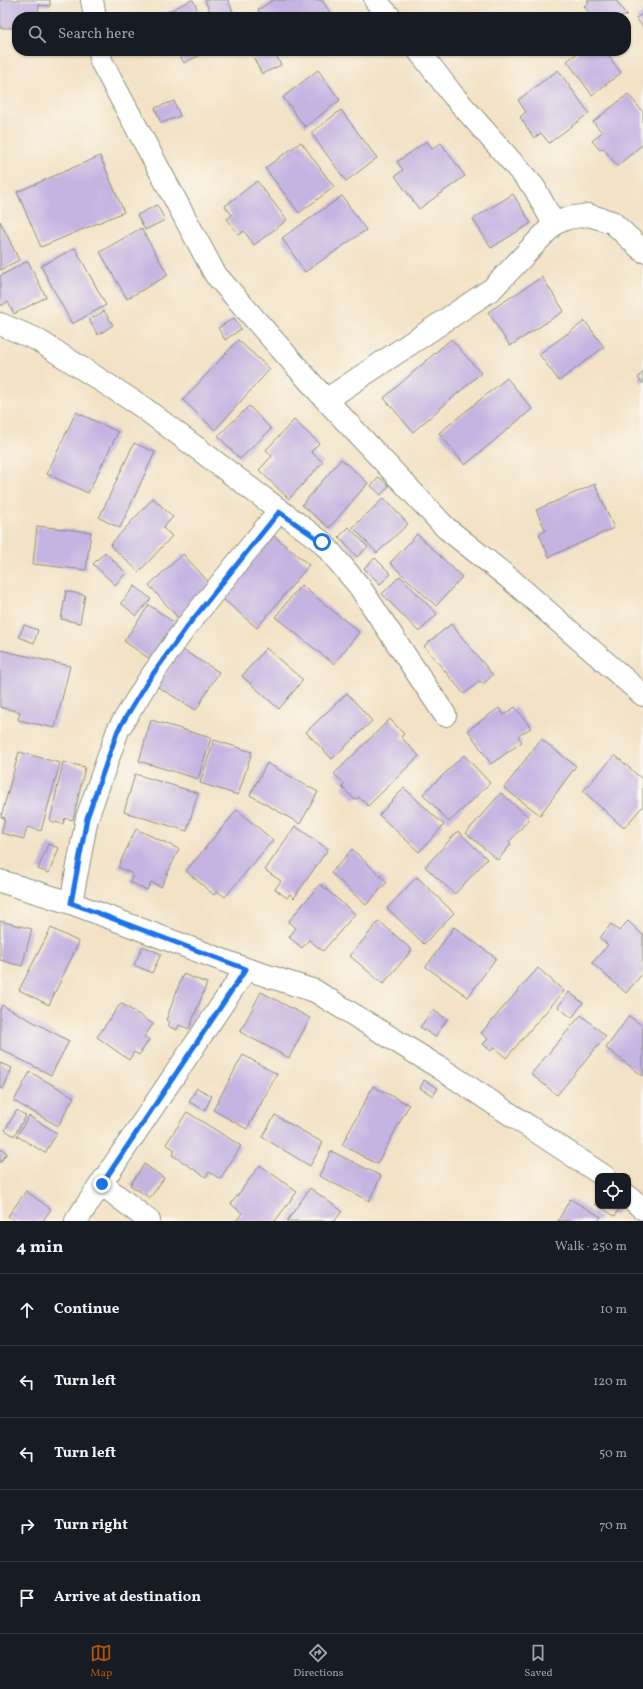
<!DOCTYPE html>
<html lang="en">
<head>
<meta charset="utf-8">
<style>
	:root { --surface:#171b24; --page:#242831; --text:#f1f3f6; --muted:#9ea1a6; --line:#363941; --accent:#b45309 }
	body { margin:0; font-family:Vollkorn,serif; background:var(--page); color:var(--text) }
	.controls { position:absolute; right:12px; bottom:12px; display:grid; overflow:hidden; border-radius:8px; box-shadow:0 1px 3px #0004 }
	.controls button { width:36px; height:36px; display:grid; place-items:center; padding:0; border:0; border-bottom:1px solid var(--line); background:var(--surface); color:var(--text); font:20px sans-serif }
	.stop { position:absolute; width:12px; height:12px; margin:-9px; border:3px solid #1a73e8; border-radius:50%; background:#fff }
	.stop.end { background:#1a73e8; border-color:#fff; box-shadow:0 1px 4px #0008 }
	.list { margin:0; padding:0; list-style:none }
	h2 { display:flex; justify-content:space-between; align-items:center; height:52px; margin:0; padding:0 16px; font-size:17px }
	h2 small { font-size:13px; font-weight:400; color:var(--muted) }
	.list li { display:grid; grid-template-columns:26px 1fr auto; gap:12px; align-items:center; box-sizing:border-box; height:72px; padding:0 16px; border-top:1px solid var(--line) }
	.list b { display:block; font-size:15px; white-space:nowrap }
	.list em { font-size:13px; font-style:normal; color:var(--muted) }
	.icon { flex:none; width:22px; height:22px; fill:none; stroke:currentColor; stroke-width:2; stroke-linecap:round; stroke-linejoin:round }
	.map { position:relative; flex:none; width:643px; height:1221px; overflow:hidden }
	.search { position:absolute; background:var(--surface); box-shadow:0 1px 3px #0004; left:12px; right:12px; top:12px; height:44px; display:flex; align-items:center; gap:10px; box-sizing:border-box; padding:0 14px; border-radius:16px; color:var(--muted); font-size:15px }
	.sheet { height:412px; background:var(--surface) }
	nav { display:flex; justify-content:space-around; align-items:center; box-sizing:border-box; height:56px; border-top:1px solid var(--line); background:var(--surface); font-size:11px; color:var(--muted) }
	nav a { display:grid; justify-items:center; gap:2px }
	nav .on { color:var(--accent) }
	.map>svg:first-child { display:block }
	.building { fill:#c5b3e1 }
	.lines { fill:none; stroke-linecap:round; stroke-linejoin:round }
	.street-casing { stroke:#89907d; stroke-width:24 }
	.street { stroke:#fff; stroke-width:22 }
	.route { stroke:#1a73e8; stroke-width:5 }
</style>
</head>
<body>
<div class="map">
<svg width="643" height="1221" viewBox="0 0 643 1221">
	<rect width="100%" height="100%" fill="#fbf7ec"/>
	<filter id="ink" filterUnits="userSpaceOnUse"><feTurbulence type="fractalNoise" baseFrequency=".025" numOctaves="2"/><feDisplacementMap in="SourceGraphic" scale="8" xChannelSelector="R" yChannelSelector="G"/><feConvolveMatrix kernelMatrix="1 2 1 2 8 2 1 2 1" color-interpolation-filters="sRGB"/></filter>
	<filter id="wash" filterUnits="userSpaceOnUse"><feTurbulence type="fractalNoise" baseFrequency=".012" numOctaves="4" result="noise"/><feDisplacementMap in="SourceGraphic" scale="16" xChannelSelector="R" yChannelSelector="G"/><feGaussianBlur stdDeviation="0.9" result="paint"/><feColorMatrix in="noise" values="0 0 0 0 0 0 0 0 0 0 0 0 0 0 0 0 0 1.4 0 .05"/><feComposite in="paint" operator="in"/></filter>
	<g filter="url(#wash)">
		<rect width="100%" height="100%" fill="#f3e2c6"/>
		<g id="blocks">
			<path class="building" d="M 0,0 L 50,0 L 50,6 L 39,5 L 38,17 L 17,17 L 17,28 L 0,28 Z
				M 193,0 L 201,17 L 158,17 L 191,0 Z
				M 205,0 L 228,0 L 235,17 L 212,17 Z
				M 273,0 L 322,0 L 331,14 L 326,17 L 263,17 L 258,10 Z
				M 587,0 L 616,0 L 627,16 L 599,17 L 597,15 L 592,17 L 584,6 L 589,3 Z
				M 643,13 L 643,27 L 636,18 Z
				M 177,51 L 208,51 L 184,63 Z
				M 250,51 L 274,51 L 281,65 L 262,74 Z
				M 580,51 L 605,51 L 621,73 L 592,95 L 567,61 Z
				M 318,70 L 340,100 L 305,127 L 283,97 Z
				M 558,70 L 589,113 L 549,143 L 541,133 L 534,138 L 520,117 L 526,112 L 518,100 Z
				M 628,94 L 643,112 L 643,144 L 617,166 L 603,148 L 600,150 L 592,141 L 602,132 L 593,122 Z
				M 174,101 L 180,116 L 161,123 L 155,108 Z
				M 341,110 L 377,158 L 346,181 L 311,133 Z
				M 427,141 L 432,149 L 441,143 L 465,176 L 419,209 L 395,176 L 403,170 L 397,162 Z
				M 301,142 L 334,187 L 299,213 L 265,168 Z
				M 100,156 L 124,212 L 41,247 L 17,192 Z
				M 257,181 L 287,220 L 254,245 L 244,231 L 239,235 L 227,219 L 232,215 L 225,206 Z
				M 513,194 L 531,223 L 491,248 L 473,219 Z
				M 342,196 L 366,230 L 305,272 L 282,238 Z
				M 157,205 L 165,220 L 145,230 L 137,215 Z
				M 0,221 L 19,260 L 0,270 Z
				M 141,228 L 168,275 L 127,299 L 100,252 Z
				M 75,248 L 106,305 L 72,324 L 41,266 Z
				M 28,261 L 46,297 L 14,314 L 8,302 L 0,306 L 0,276 Z
				M 542,277 L 564,311 L 510,346 L 488,312 Z
				M 104,311 L 113,325 L 98,335 L 89,320 Z
				M 234,318 L 241,329 L 225,340 L 218,328 Z
				M 585,321 L 604,347 L 559,381 L 539,354 Z
				M 451,339 L 481,373 L 413,432 L 384,398 Z
				M 238,340 L 270,369 L 215,430 L 183,400 Z
				M 643,372 L 643,384 L 638,378 Z
				M 507,378 L 532,409 L 465,465 L 439,433 Z
				M 249,406 L 271,429 L 240,459 L 218,436 Z
				M 76,412 L 118,432 L 88,493 L 47,474 Z
				M 294,420 L 319,443 L 311,452 L 323,462 L 289,499 L 259,470 L 272,456 L 266,450 Z
				M 134,443 L 155,452 L 120,528 L 99,518 Z
				M 341,459 L 368,483 L 329,528 L 302,505 Z
				M 379,477 L 389,486 L 381,495 L 371,486 Z
				M 595,484 L 614,528 L 549,557 L 539,534 L 546,531 L 536,510 Z
				M 153,498 L 173,517 L 163,528 L 172,536 L 139,572 L 110,545 Z
				M 384,498 L 408,524 L 377,553 L 353,527 Z
				M 37,526 L 91,532 L 86,570 L 33,564 Z
				M 349,527 L 368,547 L 357,557 L 339,537 Z
				M 417,534 L 462,577 L 436,606 L 390,563 Z
				M 274,536 L 309,565 L 257,628 L 222,598 Z
				M 105,552 L 126,573 L 115,585 L 93,564 Z
				M 183,554 L 214,588 L 179,619 L 149,585 Z
				M 375,558 L 391,574 L 380,584 L 364,568 Z
				M 400,576 L 437,614 L 419,632 L 382,594 Z
				M 301,585 L 359,632 L 334,664 L 275,617 Z
				M 135,586 L 151,599 L 136,616 L 121,603 Z
				M 66,591 L 85,595 L 80,623 L 61,619 Z
				M 149,605 L 179,626 L 154,662 L 124,641 Z
				M 451,624 L 493,675 L 483,684 L 480,681 L 464,694 L 424,646 Z
				M 24,625 L 38,630 L 34,643 L 19,637 Z
				M 266,648 L 303,680 L 279,709 L 242,676 Z
				M 181,649 L 219,672 L 196,710 L 158,687 Z
				M 0,650 L 70,666 L 55,728 L 18,720 L 20,712 L 0,707 Z
				M 347,693 L 372,721 L 332,759 L 306,732 Z
				M 515,707 L 531,728 L 518,736 L 522,742 L 491,764 L 468,730 L 499,708 L 504,715 Z
				M 390,719 L 404,734 L 401,737 L 419,756 L 368,806 L 359,797 L 355,800 L 342,787 L 345,784 L 334,774 Z
				M 151,720 L 211,738 L 198,779 L 139,761 Z
				M 541,739 L 576,766 L 540,815 L 504,788 Z
				M 214,740 L 252,752 L 238,795 L 200,783 Z
				M 19,752 L 60,763 L 41,831 L 27,827 L 24,839 L 1,833 L 5,818 L 1,817 Z
				M 464,755 L 490,783 L 449,822 L 423,794 Z
				M 615,755 L 643,780 L 643,806 L 624,828 L 583,791 Z
				M 63,762 L 85,767 L 73,820 L 65,818 L 63,824 L 50,821 Z
				M 267,763 L 318,792 L 300,824 L 250,795 Z
				M 135,774 L 198,793 L 187,831 L 124,812 Z
				M 404,788 L 444,825 L 419,852 L 379,815 Z
				M 501,793 L 530,818 L 509,842 L 511,844 L 498,860 L 466,833 Z
				M 237,810 L 273,840 L 225,897 L 217,891 L 214,895 L 186,871 Z
				M 295,826 L 328,849 L 294,898 L 290,894 L 287,898 L 275,889 L 281,881 L 265,870 Z
				M 136,829 L 179,849 L 161,887 L 151,882 L 147,890 L 130,882 L 133,874 L 118,867 Z
				M 458,831 L 487,859 L 455,894 L 425,867 Z
				M 48,844 L 59,848 L 49,873 L 38,869 Z
				M 352,849 L 387,882 L 366,905 L 331,873 Z
				M 417,877 L 454,913 L 424,944 L 387,908 Z
				M 320,884 L 355,914 L 323,951 L 309,940 L 302,948 L 289,937 L 296,928 L 288,922 Z
				M 0,921 L 32,929 L 22,966 L 0,960 Z
				M 379,921 L 412,950 L 383,984 L 350,956 Z
				M 628,921 L 643,935 L 643,973 L 626,993 L 592,963 L 608,945 L 600,938 L 611,924 L 619,931 Z
				M 454,927 L 496,958 L 468,997 L 426,967 Z
				M 51,928 L 79,942 L 49,1005 L 19,990 Z
				M 143,946 L 161,954 L 152,973 L 134,965 Z
				M 538,968 L 564,991 L 506,1058 L 494,1047 L 491,1051 L 483,1044 L 488,1039 L 481,1033 Z
				M 183,974 L 207,983 L 189,1029 L 179,1025 L 177,1030 L 168,1026 L 170,1022 L 166,1020 Z
				M 261,992 L 310,1018 L 289,1058 L 240,1032 Z
				M 569,992 L 583,1003 L 572,1018 L 558,1007 Z
				M 121,1003 L 153,1024 L 144,1037 L 149,1040 L 139,1055 L 134,1052 L 129,1060 L 97,1037 Z
				M 2,1005 L 69,1041 L 51,1075 L 0,1049 L 0,1010 Z
				M 433,1010 L 447,1019 L 435,1037 L 420,1027 Z
				M 581,1015 L 606,1036 L 557,1095 L 531,1074 Z
				M 629,1016 L 643,1026 L 643,1076 L 606,1048 Z
				M 243,1055 L 277,1074 L 247,1129 L 213,1110 Z
				M 0,1063 L 12,1068 L 3,1089 L 0,1088 Z
				M 30,1072 L 74,1097 L 58,1126 L 14,1101 Z
				M 424,1080 L 438,1088 L 433,1096 L 420,1088 Z
				M 373,1086 L 409,1105 L 377,1164 L 342,1145 Z
				M 197,1088 L 212,1096 L 205,1110 L 189,1102 Z
				M 17,1110 L 26,1116 L 14,1136 L 5,1130 Z
				M 187,1112 L 241,1146 L 220,1179 L 209,1172 L 206,1177 L 172,1155 L 175,1150 L 166,1144 Z
				M 275,1115 L 323,1143 L 310,1166 L 262,1137 Z
				M 29,1116 L 57,1133 L 45,1153 L 17,1136 Z
				M 0,1149 L 7,1153 L 0,1163 Z
				M 331,1151 L 381,1176 L 369,1201 L 319,1176 Z
				M 144,1164 L 164,1178 L 150,1198 L 130,1185 Z
				M 260,1165 L 297,1192 L 275,1221 L 239,1221 L 237,1220 L 242,1213 L 231,1204 Z
				M 310,1188 L 342,1211 L 335,1221 L 287,1221 Z
				M 26,1191 L 51,1209 L 43,1221 L 15,1221 L 8,1216 Z
				M 570,1199 L 601,1217 L 598,1221 L 558,1221 Z
				M 598,1199 L 598,1206 L 621,1206 L 615,1216 L 595,1204 Z"/>
		</g>
	</g>
	<g filter="url(#ink)">
		<use href="#blocks" fill-opacity="0" stroke="#89907d" stroke-width="1"/>
		<g class="lines">
			<defs>
				<path id="street" d="M 92,0 L 95,17
					M 375,0 L 390,17
					M 100,51 L 101,61 L 215,274 L 326,400 L 446,528 L 509,578 L 643,695
					M 419,51 L 452,94 L 534,187 L 554,224
					M 0,324 L 36,339 L 141,406 L 322,542 L 359,586 L 445,715
					M 326,400 L 492,289 L 554,224 L 568,218 L 588,215 L 612,222 L 643,251
					M 0,881 L 71,903 L 246,969 L 315,991 L 440,1068 L 604,1176
					M 71,903 L 87,818 L 118,730 L 148,681 L 185,628 L 279,511
					M 102,1184 L 149,1221
					M 628,1196 L 643,1209
					M 76,1221 L 246,969"/>
			</defs>
			<use href="#street" class="street-casing"/>
			<use href="#street" class="street"/>
		</g>
	</g>
	<g class="lines" filter="url(#ink)">
		<path class="route" d="M 102,1184 L 246,969 L 71,903 L 87,818 L 118,730 L 148,681 L 186,628 L 279,512 L 322,542"/>
	</g>
</svg>
<div class="controls">
<button><svg class="icon" aria-label="locate" viewBox="0 0 24 24"><circle cx="12" cy="12" r="6"/><path d="M12 2v4M12 18v4M2 12h4M18 12h4"/></svg></button>
</div>
<div class="stop" style="left:322px;top:542px"></div>
<div class="stop end" style="left:102px;top:1184px"></div>
<div class="search"><svg class="icon" aria-label="search" viewBox="0 0 24 24"><circle cx="10" cy="10" r="6"/><path d="M15 15l6 6"/></svg>Search here</div>
</div>
<section class="sheet">
<h2>4 min<small>Walk · 250 m</small></h2>
<ul class="list">
<li><svg class="icon" aria-label="ahead" viewBox="0 0 24 24"><path d="M12 20V5M6 11l6-6 6 6"/></svg><div><b>Continue</b></div><em>10 m</em></li>
<li><svg class="icon" aria-label="left" viewBox="0 0 24 24"><path d="M17 20v-9H6M10 6l-5 5 5 5"/></svg><div><b>Turn left</b></div><em>120 m</em></li>
<li><svg class="icon" aria-label="left" viewBox="0 0 24 24"><path d="M17 20v-9H6M10 6l-5 5 5 5"/></svg><div><b>Turn left</b></div><em>50 m</em></li>
<li><svg class="icon" aria-label="right" viewBox="0 0 24 24"><path d="M7 20v-9h11M14 6l5 5-5 5"/></svg><div><b>Turn right</b></div><em>70 m</em></li>
<li><svg class="icon" aria-label="arrive" viewBox="0 0 24 24"><path d="M6 21V4h12l-3 4 3 4H6"/></svg><div><b>Arrive at destination</b></div></li>
</ul>
</section>
<nav>
<a class="on"><svg class="icon" aria-label="map" viewBox="0 0 24 24"><path d="M3 6l6-2 6 2 6-2v14l-6 2-6-2-6 2zM9 4v14M15 6v14"/></svg>Map</a>
<a><svg class="icon" aria-label="directions" viewBox="0 0 24 24"><path d="M12 3l9 9-9 9-9-9zM9 14v-3h6M13 9l2 2-2 2"/></svg>Directions</a>
<a><svg class="icon" aria-label="saved" viewBox="0 0 24 24"><path d="M7 4h10v16l-5-4-5 4z"/></svg>Saved</a>
</nav>
</body>
</html>
